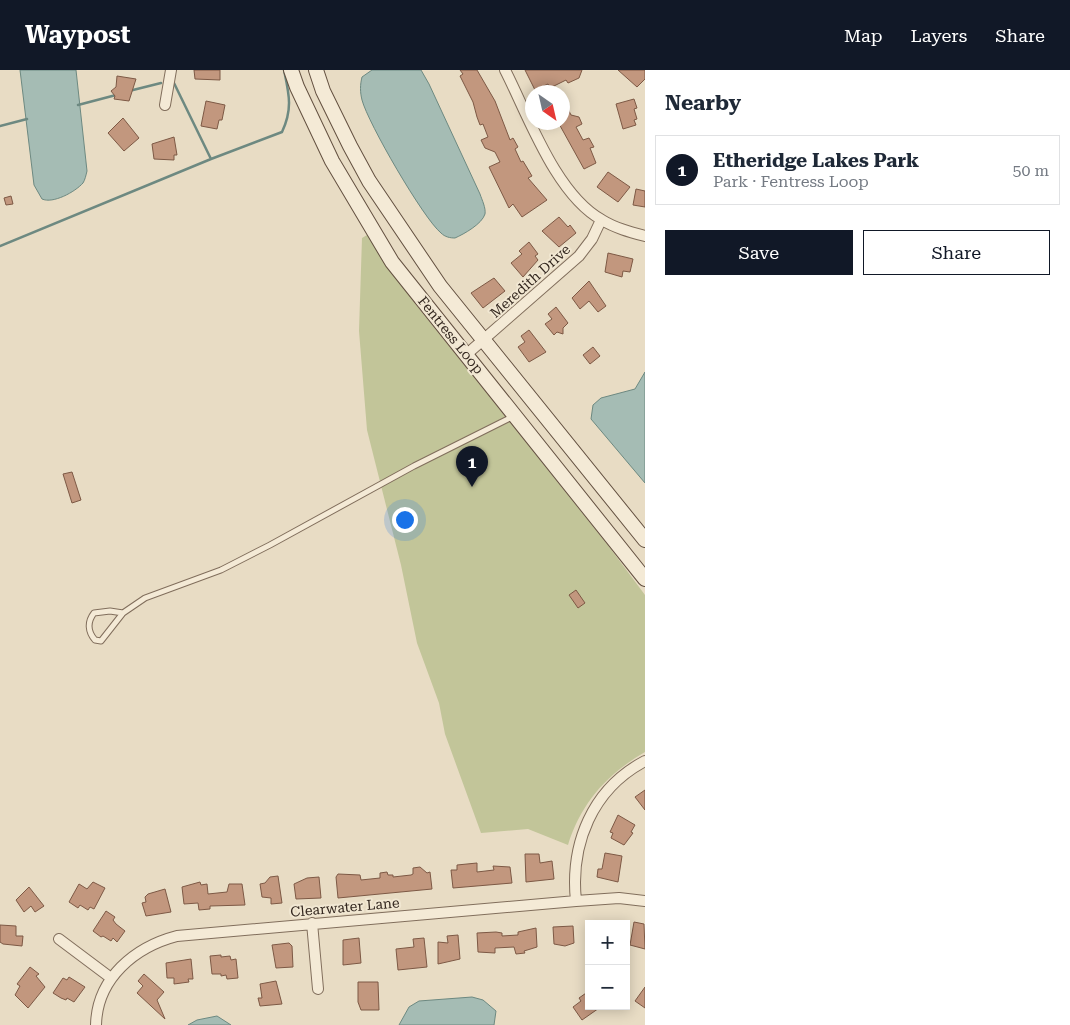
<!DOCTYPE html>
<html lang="en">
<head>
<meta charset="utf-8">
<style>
	:root { --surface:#fff; --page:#f6f6f7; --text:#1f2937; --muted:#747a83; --line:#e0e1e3; --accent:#111827 }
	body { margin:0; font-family:"Roboto Serif",serif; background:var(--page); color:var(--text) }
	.controls { position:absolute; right:15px; bottom:15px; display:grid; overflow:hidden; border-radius:0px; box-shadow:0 2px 12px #0003 }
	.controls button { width:45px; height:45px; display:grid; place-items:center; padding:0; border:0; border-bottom:1px solid var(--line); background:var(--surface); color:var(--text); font:25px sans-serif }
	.compass { position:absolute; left:525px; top:15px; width:45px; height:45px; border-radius:50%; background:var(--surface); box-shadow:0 2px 12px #0003; rotate:146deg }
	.you { position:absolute; left:404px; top:449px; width:18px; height:18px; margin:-12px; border:4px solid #fff; border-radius:50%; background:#1a73e8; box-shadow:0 0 0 8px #1a73e833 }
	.badge { display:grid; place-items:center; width:32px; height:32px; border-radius:50%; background:var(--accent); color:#fff; font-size:16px; font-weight:700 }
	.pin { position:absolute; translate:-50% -41px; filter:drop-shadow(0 1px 2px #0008) }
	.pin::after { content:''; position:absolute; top:26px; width:18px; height:15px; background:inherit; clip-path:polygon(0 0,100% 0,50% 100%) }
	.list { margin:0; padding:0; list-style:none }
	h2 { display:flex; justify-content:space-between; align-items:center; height:65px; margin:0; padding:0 20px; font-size:21px }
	h2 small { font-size:16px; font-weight:400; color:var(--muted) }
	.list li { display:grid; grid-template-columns:32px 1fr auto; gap:15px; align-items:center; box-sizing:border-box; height:70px; margin:0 10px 10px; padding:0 10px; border:1px solid var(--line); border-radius:0px }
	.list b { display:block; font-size:19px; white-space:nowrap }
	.list p { margin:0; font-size:16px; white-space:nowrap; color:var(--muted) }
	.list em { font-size:16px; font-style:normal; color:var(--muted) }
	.actions { display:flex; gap:10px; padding:15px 20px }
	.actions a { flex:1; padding:11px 0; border:1px solid var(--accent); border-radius:0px; text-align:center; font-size:18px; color:var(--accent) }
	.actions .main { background:var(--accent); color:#fff }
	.map { position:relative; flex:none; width:645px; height:955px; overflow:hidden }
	header { display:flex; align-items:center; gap:30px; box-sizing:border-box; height:70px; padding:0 25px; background:var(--accent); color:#fff }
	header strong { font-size:24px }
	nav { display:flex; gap:28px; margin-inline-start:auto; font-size:18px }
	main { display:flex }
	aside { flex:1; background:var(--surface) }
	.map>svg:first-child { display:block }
	.green { fill:#c2c599 }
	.water { fill:#a5bcb4; stroke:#6d8981 }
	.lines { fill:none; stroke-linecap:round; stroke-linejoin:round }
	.stream { stroke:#6d8981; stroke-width:2.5 }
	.building { fill:#c2977e; stroke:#7d5945 }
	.lane-casing { stroke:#816e5c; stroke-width:7 }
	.street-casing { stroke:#816e5c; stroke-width:12 }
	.secondary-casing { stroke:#635040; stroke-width:16 }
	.lane { stroke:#f4ead6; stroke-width:5 }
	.street { stroke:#f4ead6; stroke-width:10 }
	.secondary { stroke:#f4ead6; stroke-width:14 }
	.labels { text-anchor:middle; stroke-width:4; stroke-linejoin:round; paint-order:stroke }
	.street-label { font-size:14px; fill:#33271f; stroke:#f1e7d2 }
</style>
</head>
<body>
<header>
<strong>Waypost</strong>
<nav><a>Map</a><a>Layers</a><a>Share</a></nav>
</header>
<main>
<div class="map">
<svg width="645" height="955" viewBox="0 0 645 955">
	<rect width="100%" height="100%" fill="#e8dcc4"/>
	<path class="green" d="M 367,165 L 413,231 L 607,474 L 645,525 L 645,682 C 607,704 581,733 568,775 L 528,759 L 481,763 L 445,664 L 439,633 L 417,573 L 401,495 L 367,360 L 359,261 L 362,168 Z"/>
	<path class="water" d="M 20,0 L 76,0 L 87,101 C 86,105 85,110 83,113 C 75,122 53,134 42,129 L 34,115 Z
		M 372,0 L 421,0 L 429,14 L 480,124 C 482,130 486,138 485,144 C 482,154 464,164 455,168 C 450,168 445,167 441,163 C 423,148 368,53 362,30 C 360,22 360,15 362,7 Z
		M 645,302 L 645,413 L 591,349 L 593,335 L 601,328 L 635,319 Z
		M 472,927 L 483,930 L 496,941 L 494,955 L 399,955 L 409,937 L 419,931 Z
		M 217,946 L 231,955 L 188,955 L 197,950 Z"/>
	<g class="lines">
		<path class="stream" d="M 173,11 L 211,89
			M 129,21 L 161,13
			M 78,35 L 116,25
			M 0,56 L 27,49
			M 0,176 L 211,89 L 282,62 C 293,39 289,24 284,0"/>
	</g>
	<path class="building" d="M 194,0 L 220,0 L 220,10 L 195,9 Z
		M 460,0 L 477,0 L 495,31 L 510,70 L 513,68 L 518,77 L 515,79 L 521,92 L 523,91 L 532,106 L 528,108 L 547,130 L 522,147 L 513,134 L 509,138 L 489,97 L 500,92 L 495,82 L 485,78 L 481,70 L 488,67 L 483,54 L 480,55 L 477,47 L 473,32 L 460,6 L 463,4 Z
		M 525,0 L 582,0 L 579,8 L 568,13 L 566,10 L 550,18 L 548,14 L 535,20 Z
		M 618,0 L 645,0 L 645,9 L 637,17 Z
		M 117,6 L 136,9 L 129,31 L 114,29 L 115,26 L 111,21 L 116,17 Z
		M 562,27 L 571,45 L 579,47 L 582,54 L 576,57 L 583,70 L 589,68 L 594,77 L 590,78 L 596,93 L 584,99 L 558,52 L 562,52 Z
		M 634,29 L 637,38 L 634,39 L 637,49 L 634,50 L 636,55 L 623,59 L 616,34 Z
		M 206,31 L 225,35 L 222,50 L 219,50 L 217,59 L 201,56 Z
		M 123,48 L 139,68 L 124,81 L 108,63 Z
		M 174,67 L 177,85 L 174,85 L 174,90 L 154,89 L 152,74 Z
		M 608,102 L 630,117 L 618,132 L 597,117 Z
		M 636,119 L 645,121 L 645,137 L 633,135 Z
		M 11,126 L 13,134 L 6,135 L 4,128 Z
		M 559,147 L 568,157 L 570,155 L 576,163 L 559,177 L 542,161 Z
		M 529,172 L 538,184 L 535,186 L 538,190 L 523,207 L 511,193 L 522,184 L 519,181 Z
		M 608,183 L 633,189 L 630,202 L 623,201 L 622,207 L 605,202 Z
		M 494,208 L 505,221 L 483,238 L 471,223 Z
		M 589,211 L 606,236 L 598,242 L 589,231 L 580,239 L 572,228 Z
		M 556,237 L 568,253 L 563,258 L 563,264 L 557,262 L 554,265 L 545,254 L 552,249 L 548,244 Z
		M 529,260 L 546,282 L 529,292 L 518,277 L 525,272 L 521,266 Z
		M 593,277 L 600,286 L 590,294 L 583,285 Z
		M 72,402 L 81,430 L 72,433 L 63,404 Z
		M 576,520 L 585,533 L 578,538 L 569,525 Z
		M 645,720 L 645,740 L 635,727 Z
		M 618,745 L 635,755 L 631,762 L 633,763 L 624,775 L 611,768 L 613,763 L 610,762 Z
		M 605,783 L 622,786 L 618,812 L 597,807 L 598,799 L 602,799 Z
		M 525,784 L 539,784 L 540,793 L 552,791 L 554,809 L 526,812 Z
		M 477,793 L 477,802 L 494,800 L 493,796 L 510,797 L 512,813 L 453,818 L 451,800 L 457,800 L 457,795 Z
		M 420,797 L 427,803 L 430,802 L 432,819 L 338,828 L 336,807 L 338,804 L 360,805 L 361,810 L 380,808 L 380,803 L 387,802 L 388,805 L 393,805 L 393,807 L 411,805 L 413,804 L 413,798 Z
		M 278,806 L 282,833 L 271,834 L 271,828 L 262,827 L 260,814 L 265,813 L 270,807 Z
		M 319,807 L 321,828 L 296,829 L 294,814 L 307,808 Z
		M 93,812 L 105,818 L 94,839 L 90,837 L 88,840 L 80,835 L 78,838 L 69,832 L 79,814 L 87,819 Z
		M 200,812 L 201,815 L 207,814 L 208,824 L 227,822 L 229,814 L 242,814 L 245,835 L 210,836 L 210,839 L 199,840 L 198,833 L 184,834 L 182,817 Z
		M 29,817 L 44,836 L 35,842 L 31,836 L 24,842 L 16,830 Z
		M 165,819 L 171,842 L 146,846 L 142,833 L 146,832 L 145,827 L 148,824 Z
		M 106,841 L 115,847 L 113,850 L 116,854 L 125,861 L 117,872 L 113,868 L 111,871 L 103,866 L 101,867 L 93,861 Z
		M 634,852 L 644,854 L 645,879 L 630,875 Z
		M 0,855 L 16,856 L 16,866 L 23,866 L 22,876 L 3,874 L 0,872 Z
		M 573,856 L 574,873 L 565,876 L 554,874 L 553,857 Z
		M 536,858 L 537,877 L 524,881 L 525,883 L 516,884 L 514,877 L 495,878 L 495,883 L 478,882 L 477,863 L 496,862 L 502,863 L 502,866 L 518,865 L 518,862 Z
		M 458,865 L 460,889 L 438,894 L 438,872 L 448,873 L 447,866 Z
		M 359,868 L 361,893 L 343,895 L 343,870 Z
		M 424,868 L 427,897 L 398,900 L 396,879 L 414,877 L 413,869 Z
		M 289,873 L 292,876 L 293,897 L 276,898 L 272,875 Z
		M 221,885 L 221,887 L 230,886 L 231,890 L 236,889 L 238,908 L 227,909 L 226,905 L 221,906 L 221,904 L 212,904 L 210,886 Z
		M 191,889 L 193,909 L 188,909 L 189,912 L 174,914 L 174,908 L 167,908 L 166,893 Z
		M 30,897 L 39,904 L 36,906 L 45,917 L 28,938 L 15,925 L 20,916 L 17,914 Z
		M 144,904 L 164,922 L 157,930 L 165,949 L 137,923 L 143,916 L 138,911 Z
		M 69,907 L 85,917 L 74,932 L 67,928 L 66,930 L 61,928 L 53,923 L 63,908 L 67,910 Z
		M 276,911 L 282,934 L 260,936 L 258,928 L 262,928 L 260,914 Z
		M 358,912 L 378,912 L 379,940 L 361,940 L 358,932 Z
		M 645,917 L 645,938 L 635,931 Z
		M 589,921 L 589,936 L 602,936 L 582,950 L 573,937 L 581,931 L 579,928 Z"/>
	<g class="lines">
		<defs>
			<path id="lane" d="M 123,543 L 110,541 L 94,543 C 87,552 88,562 95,570 L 101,571 L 123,543 L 145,528 L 221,500 L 270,475 L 414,396 L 514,346"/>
			<path id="street" d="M 505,0 C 528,45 556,125 602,150 C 615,158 630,162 645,166
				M 165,35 L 171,0
				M 467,284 L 579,186 L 592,169 L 601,150
				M 576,831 C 570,774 592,719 645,691
				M 312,853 L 318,919
				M 59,869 L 111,908
				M 96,955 C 97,908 135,877 177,866 L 576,831 L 619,828 L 645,831"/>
			<path id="secondary" d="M 291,0 L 297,17 L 332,91 L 392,192 L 645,509
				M 316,0 L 323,21 L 350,76 L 369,111 L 440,216 L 645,470"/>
		</defs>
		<use href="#lane" class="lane-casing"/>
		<use href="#street" class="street-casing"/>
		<use href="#secondary" class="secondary-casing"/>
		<use href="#lane" class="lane"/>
		<use href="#street" class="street"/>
		<use href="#secondary" class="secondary"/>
	</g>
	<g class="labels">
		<g class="street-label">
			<text transform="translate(530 211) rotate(-42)" y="5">Meredith Drive</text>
			<text transform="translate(451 265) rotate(51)" y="5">Fentress Loop</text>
			<text transform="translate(345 837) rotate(-5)" y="5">Clearwater Lane</text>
		</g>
	</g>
</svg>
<div class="controls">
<button>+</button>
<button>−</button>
</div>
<svg class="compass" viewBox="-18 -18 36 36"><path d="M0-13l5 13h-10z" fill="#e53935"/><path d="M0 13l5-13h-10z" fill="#747a83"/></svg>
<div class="you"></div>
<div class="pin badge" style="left:472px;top:417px">1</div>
</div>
<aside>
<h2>Nearby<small></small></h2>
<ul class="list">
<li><span class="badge">1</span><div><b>Etheridge Lakes Park</b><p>Park · Fentress Loop</p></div><em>50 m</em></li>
</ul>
<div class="actions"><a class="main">Save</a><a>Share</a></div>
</aside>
</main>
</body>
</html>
